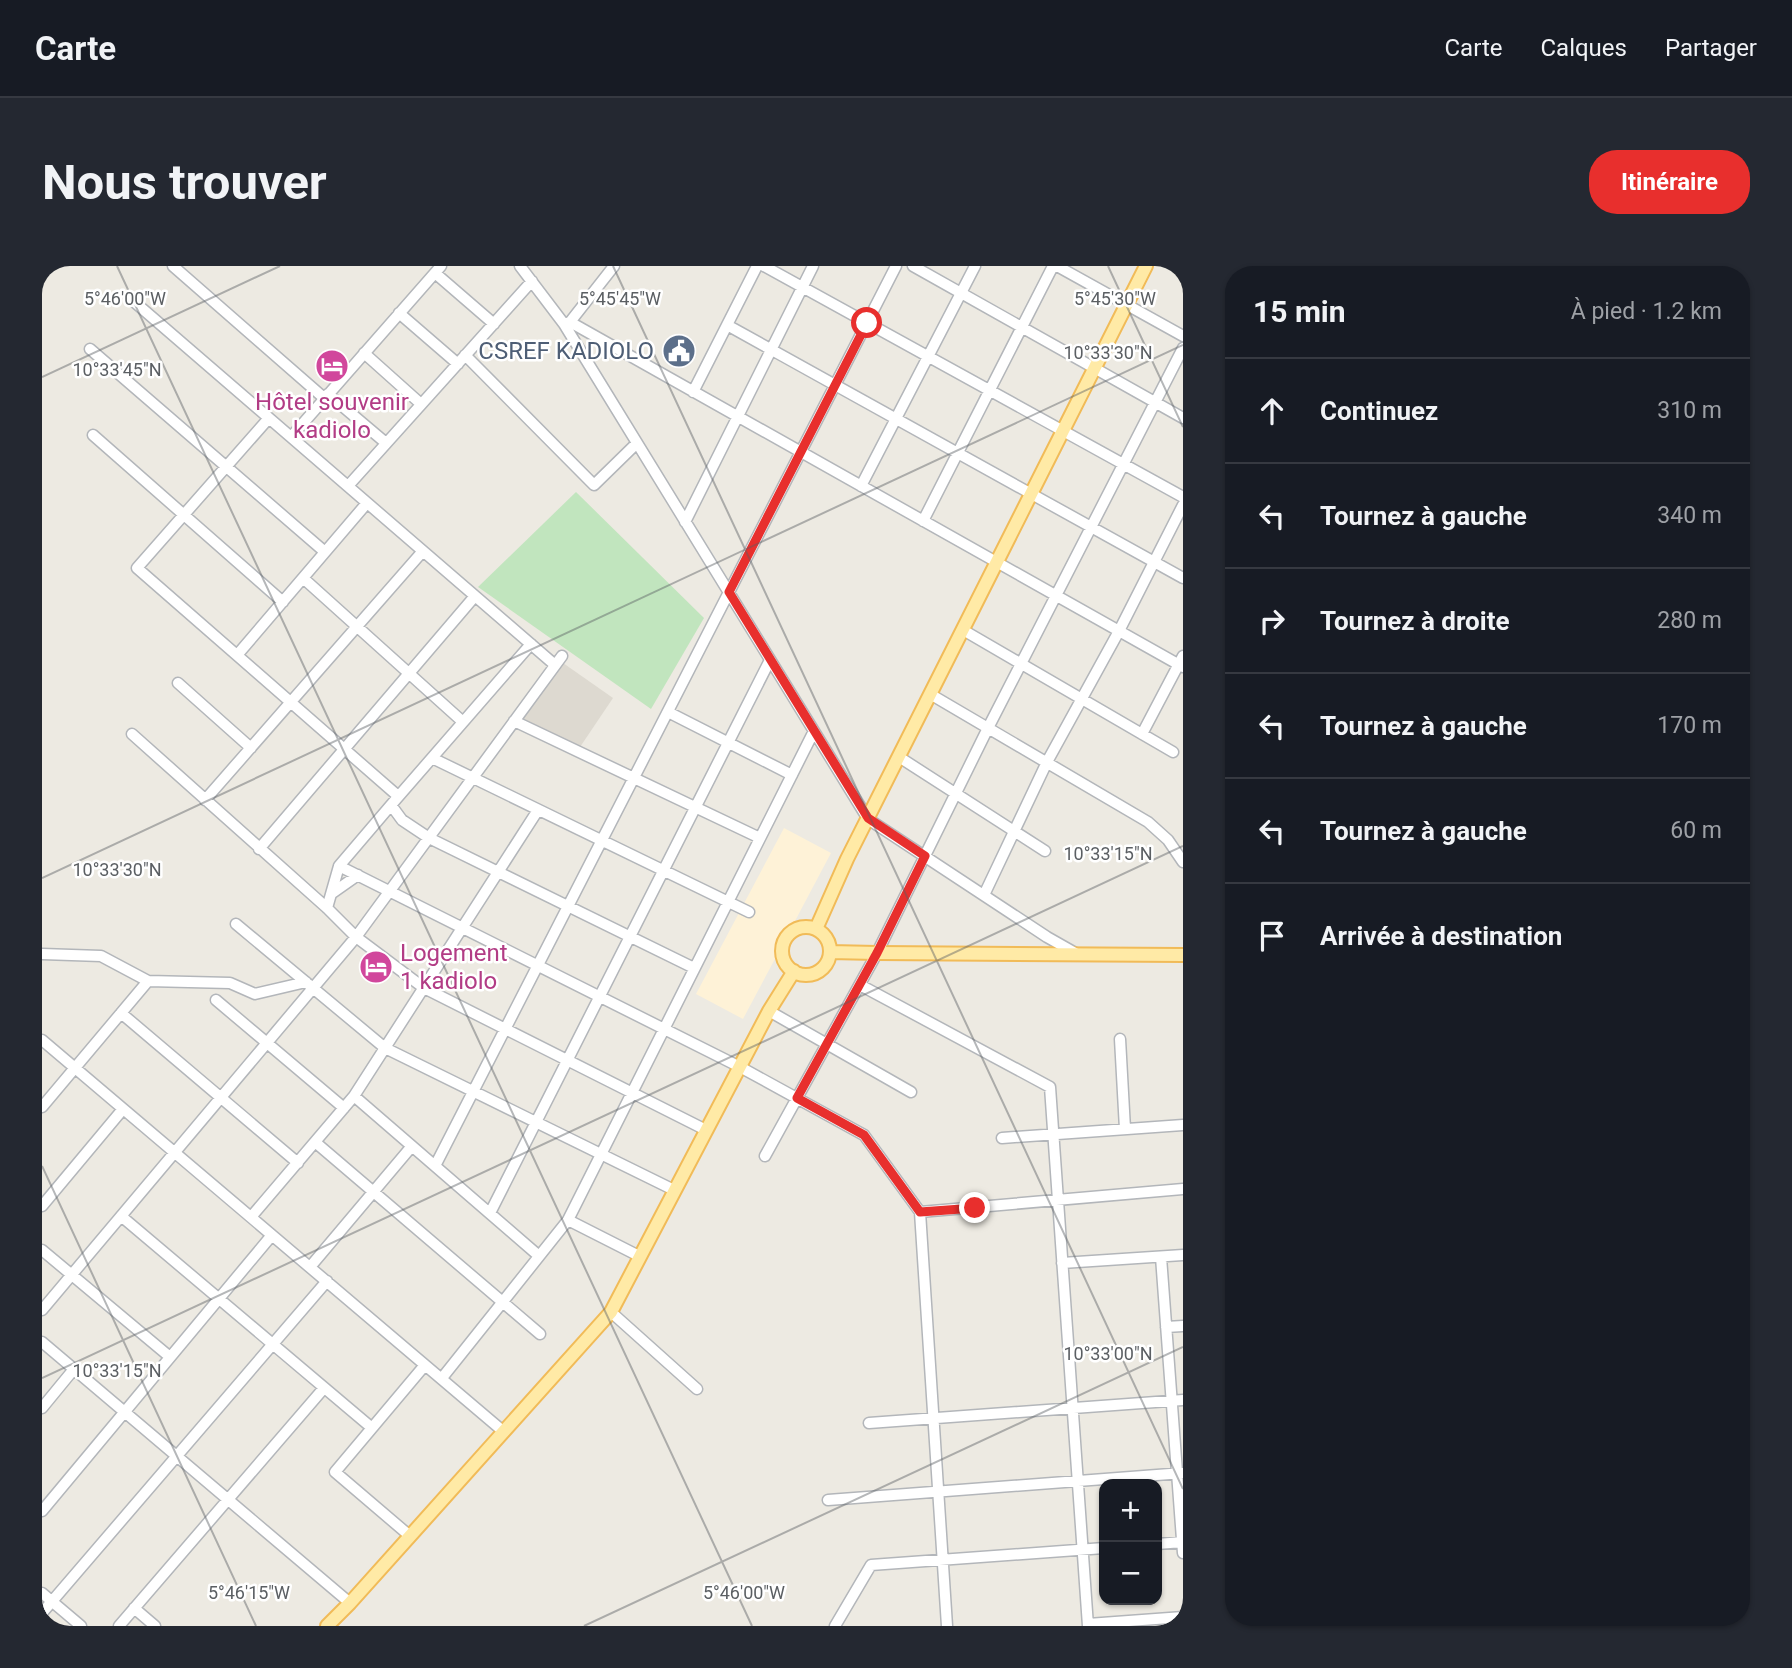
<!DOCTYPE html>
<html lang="fr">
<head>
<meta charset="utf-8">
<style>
	:root { --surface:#171b24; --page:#242831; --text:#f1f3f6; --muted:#9ea1a6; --line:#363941; --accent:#e82f2d }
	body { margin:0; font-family:Roboto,sans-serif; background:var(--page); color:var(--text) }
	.controls { position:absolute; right:21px; bottom:21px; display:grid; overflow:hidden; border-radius:14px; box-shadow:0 2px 5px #0004 }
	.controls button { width:63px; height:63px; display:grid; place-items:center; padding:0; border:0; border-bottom:2px solid var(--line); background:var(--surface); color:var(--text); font:35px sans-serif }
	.stop { position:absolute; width:21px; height:21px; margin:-16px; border:5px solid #e82f2d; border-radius:50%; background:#fff }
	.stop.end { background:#e82f2d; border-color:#fff; box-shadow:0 2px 7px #0008 }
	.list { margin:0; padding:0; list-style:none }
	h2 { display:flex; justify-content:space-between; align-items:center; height:91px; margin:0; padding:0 28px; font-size:30px }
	h2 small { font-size:23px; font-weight:400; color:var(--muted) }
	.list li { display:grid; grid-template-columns:46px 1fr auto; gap:21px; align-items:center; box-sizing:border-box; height:105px; padding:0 28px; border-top:2px solid var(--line) }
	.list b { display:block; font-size:26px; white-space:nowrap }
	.list em { font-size:23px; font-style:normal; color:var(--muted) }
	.icon { flex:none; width:38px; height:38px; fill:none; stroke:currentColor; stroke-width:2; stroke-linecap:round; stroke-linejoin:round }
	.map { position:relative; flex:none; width:1141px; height:1360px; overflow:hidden; border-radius:28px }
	header { display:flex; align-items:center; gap:42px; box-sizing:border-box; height:98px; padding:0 35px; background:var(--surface); border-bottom:2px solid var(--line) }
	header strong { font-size:33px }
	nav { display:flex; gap:38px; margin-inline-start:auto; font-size:24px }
	.intro { display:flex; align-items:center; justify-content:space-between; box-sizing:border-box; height:168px; padding:0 42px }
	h1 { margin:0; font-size:49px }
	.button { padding:18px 32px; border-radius:28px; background:var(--accent); color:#fff; font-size:24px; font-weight:700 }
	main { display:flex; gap:42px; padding:0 42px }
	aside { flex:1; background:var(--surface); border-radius:28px; box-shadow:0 2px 5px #0004 }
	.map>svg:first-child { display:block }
	.commercial { fill:#fef2d7 }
	.education { fill:#ddd9d0 }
	.green { fill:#c1e5be }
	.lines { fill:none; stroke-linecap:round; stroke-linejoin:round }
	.minor-casing { stroke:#b3b6ba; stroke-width:13 }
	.major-casing { stroke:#f1bb58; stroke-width:16 }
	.minor { stroke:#fff; stroke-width:10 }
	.major { stroke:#ffeaa6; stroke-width:12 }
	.route { stroke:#e82f2d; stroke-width:9 }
	.ticks { fill:none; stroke:#5b5f63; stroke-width:2; stroke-opacity:0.45 }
	.labels { text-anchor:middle; stroke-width:5; stroke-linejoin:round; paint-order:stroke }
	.service-label { font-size:24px; fill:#4e5e75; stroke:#fff; text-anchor:end }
	.hotel-label { font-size:24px; fill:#b23c85; stroke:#fff }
	.ticks-label { font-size:18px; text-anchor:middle; fill:#5b5f63; stroke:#fff; stroke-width:5; stroke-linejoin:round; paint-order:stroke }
</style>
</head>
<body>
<header>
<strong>Carte</strong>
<nav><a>Carte</a><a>Calques</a><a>Partager</a></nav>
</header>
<div class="intro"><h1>Nous trouver</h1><a class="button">Itinéraire</a></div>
<main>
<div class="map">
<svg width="1141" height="1360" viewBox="0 0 1141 1360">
	<rect width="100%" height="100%" fill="#edeae2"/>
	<path class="commercial" d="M 742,562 L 789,587 L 701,753 L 654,728 Z"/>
	<path class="education" d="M 521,397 L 571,432 L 536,484 L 480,452 Z"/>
	<path class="green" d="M 534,226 L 662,352 L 609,443 L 436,321 Z"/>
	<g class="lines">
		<defs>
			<path id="minor" d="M 131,0 L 282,132
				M 478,0 L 522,58 L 826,553 L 1005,671 L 1035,688
				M 722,0 L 1141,231
				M 871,0 L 1141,152
				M 1015,0 L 1141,70
				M 393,7 L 452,58
				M 89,33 L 513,399
				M 357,47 L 416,98
				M 528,56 L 1141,401
				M 523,58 L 528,56 L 572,0
				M 685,59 L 1141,312
				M 48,83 L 283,286
				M 322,87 L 379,138
				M 423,89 L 552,219 L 595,177
				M 651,126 L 715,0
				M 286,128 L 344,177
				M 227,152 L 95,302 L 356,530
				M 51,169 L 241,336
				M 249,171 L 399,0
				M 306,220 L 490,15
				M 819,220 L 933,0
				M 881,255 L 1011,0
				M 643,256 L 771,0
				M 261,312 L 421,456
				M 921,364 L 1131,486
				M 196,388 L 325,237
				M 136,417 L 209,482
				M 888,428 L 1106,556 L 1126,574 L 1141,596
				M 626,446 L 750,509
				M 472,455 L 718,572
				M 90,468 L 285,642 L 314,671 L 382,722 L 664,864
				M 1100,468 L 1141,390
				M 857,491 L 1003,585
				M 390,492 L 707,646
				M 163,534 L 381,285
				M 349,539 L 360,554 L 387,572 L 652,702
				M 217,583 L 433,330
				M 297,600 L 698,801 L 822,869 L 878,946 L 905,1360
				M 289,628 L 316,609
				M 942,629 L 1005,496 L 1077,365 L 1141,239
				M 285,642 L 297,600 L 349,539 L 489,378
				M 194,658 L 343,782 L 632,924
				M 0,688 L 59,690 L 106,715 L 188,717 L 213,728 L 264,716
				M 818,719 L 1008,821 L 1046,1360
				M 174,734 L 302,842
				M 727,745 L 869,826
				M 79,747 L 256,897
				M 1078,773 L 1083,863
				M 0,774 L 462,1166
				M 312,830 L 497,990
				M 0,841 L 106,715
				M 960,872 L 1141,859
				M 273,876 L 498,1068
				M 723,890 L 835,687 L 946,462 L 1141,82
				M 393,900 L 854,0
				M 0,940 L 81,843
				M 878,946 L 1141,923
				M 448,947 L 728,394
				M 79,950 L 330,1162
				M 209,951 L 312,830 L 496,544
				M 526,954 L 597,990
				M 0,984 L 128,1091
				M 1119,991 L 1141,1287
				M 1020,997 L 1141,989
				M 268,1001 L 370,880
				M 0,1044 L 314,671 L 520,390
				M 569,1046 L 655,1123
				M 1124,1061 L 1141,1060
				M 0,1076 L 308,1337
				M 400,1112 L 526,954 L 772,465
				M 0,1142 L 32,1103
				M 827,1157 L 1141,1134
				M 786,1234 L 1141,1207
				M 0,1245 L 230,969
				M 368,1270 L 293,1206 L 383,1099
				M 1115,1278 L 1141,1276
				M 0,1327 L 39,1360
				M 92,1342 L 113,1360
				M 0,1347 L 285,1015
				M 1046,1358 L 1141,1351
				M 77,1360 L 282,1122
				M 793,1360 L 829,1299 L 1062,1282"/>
			<path id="major" d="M740 685a24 24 0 1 1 48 0a24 24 0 1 1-48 0Z
				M 774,663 L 805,593 L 1104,0
				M 788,686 L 835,687 L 1141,689
				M 285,1360 L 308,1337 L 569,1046 L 727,745 L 752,705"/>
		</defs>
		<use href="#minor" class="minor-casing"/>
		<use href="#major" class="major-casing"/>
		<use href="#minor" class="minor"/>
		<use href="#major" class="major"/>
	</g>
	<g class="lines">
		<path class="route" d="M 825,57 L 687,326 L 826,552 L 883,590 L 835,687 L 755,832 L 822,869 L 878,946 L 933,942"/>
	</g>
	<path class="ticks" d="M 75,0 L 710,1360M 571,0 L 1141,1223M 1066,0 L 1141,161M 0,111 L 238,0M 0,612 L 1141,79M 0,900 L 214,1360M 0,1112 L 1141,580M 542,1360 L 1141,1081"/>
	<defs>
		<symbol id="civic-disc" viewBox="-11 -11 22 22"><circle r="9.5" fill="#5c6f8a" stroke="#fff"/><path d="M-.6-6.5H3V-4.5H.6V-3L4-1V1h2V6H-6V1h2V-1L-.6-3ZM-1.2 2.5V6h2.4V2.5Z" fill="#fff"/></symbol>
		<symbol id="hotel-disc" viewBox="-11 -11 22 22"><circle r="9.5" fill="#d1479c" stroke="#fff"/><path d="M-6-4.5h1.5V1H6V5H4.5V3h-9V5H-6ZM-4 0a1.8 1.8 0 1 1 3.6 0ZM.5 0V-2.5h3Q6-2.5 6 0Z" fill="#fff"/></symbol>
	</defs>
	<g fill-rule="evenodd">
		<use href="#civic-disc" x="618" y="66" width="38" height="38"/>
		<use href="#hotel-disc" x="271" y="81" width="38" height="38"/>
		<use href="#hotel-disc" x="315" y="682" width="38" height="38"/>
	</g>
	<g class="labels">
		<g class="service-label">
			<text x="612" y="93">CSREF KADIOLO</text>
		</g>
		<g class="hotel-label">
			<text x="290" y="144">Hôtel souvenir<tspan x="290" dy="28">kadiolo</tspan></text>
			<text x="358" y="695" text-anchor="start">Logement<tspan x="358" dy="28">1 kadiolo</tspan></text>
		</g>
	</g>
	<g class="ticks-label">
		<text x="83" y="39">5°46'00"W</text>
		<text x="578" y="39">5°45'45"W</text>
		<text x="1073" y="39">5°45'30"W</text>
		<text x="1066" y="93">10°33'30"N</text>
		<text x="75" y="110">10°33'45"N</text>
		<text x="1066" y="594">10°33'15"N</text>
		<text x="75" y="610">10°33'30"N</text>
		<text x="1066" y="1094">10°33'00"N</text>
		<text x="75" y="1111">10°33'15"N</text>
		<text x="207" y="1333">5°46'15"W</text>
		<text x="702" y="1333">5°46'00"W</text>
	</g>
</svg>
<div class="controls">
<button>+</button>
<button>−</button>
</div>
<div class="stop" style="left:825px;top:57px"></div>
<div class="stop end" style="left:933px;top:942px"></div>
</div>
<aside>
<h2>15 min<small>À pied · 1.2 km</small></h2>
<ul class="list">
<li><svg class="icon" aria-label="ahead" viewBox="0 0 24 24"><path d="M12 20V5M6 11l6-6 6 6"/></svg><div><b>Continuez</b></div><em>310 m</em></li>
<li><svg class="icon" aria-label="left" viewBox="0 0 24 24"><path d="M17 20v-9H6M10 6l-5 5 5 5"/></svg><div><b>Tournez à gauche</b></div><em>340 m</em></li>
<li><svg class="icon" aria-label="right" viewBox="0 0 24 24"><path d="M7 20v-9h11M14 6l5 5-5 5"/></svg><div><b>Tournez à droite</b></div><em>280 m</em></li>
<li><svg class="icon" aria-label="left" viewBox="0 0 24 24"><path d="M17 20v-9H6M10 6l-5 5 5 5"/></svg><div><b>Tournez à gauche</b></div><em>170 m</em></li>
<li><svg class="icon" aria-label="left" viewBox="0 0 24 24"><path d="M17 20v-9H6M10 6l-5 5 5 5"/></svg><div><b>Tournez à gauche</b></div><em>60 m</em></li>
<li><svg class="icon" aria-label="arrive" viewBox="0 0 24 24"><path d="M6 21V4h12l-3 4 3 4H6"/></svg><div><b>Arrivée à destination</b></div></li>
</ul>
</aside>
</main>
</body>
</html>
